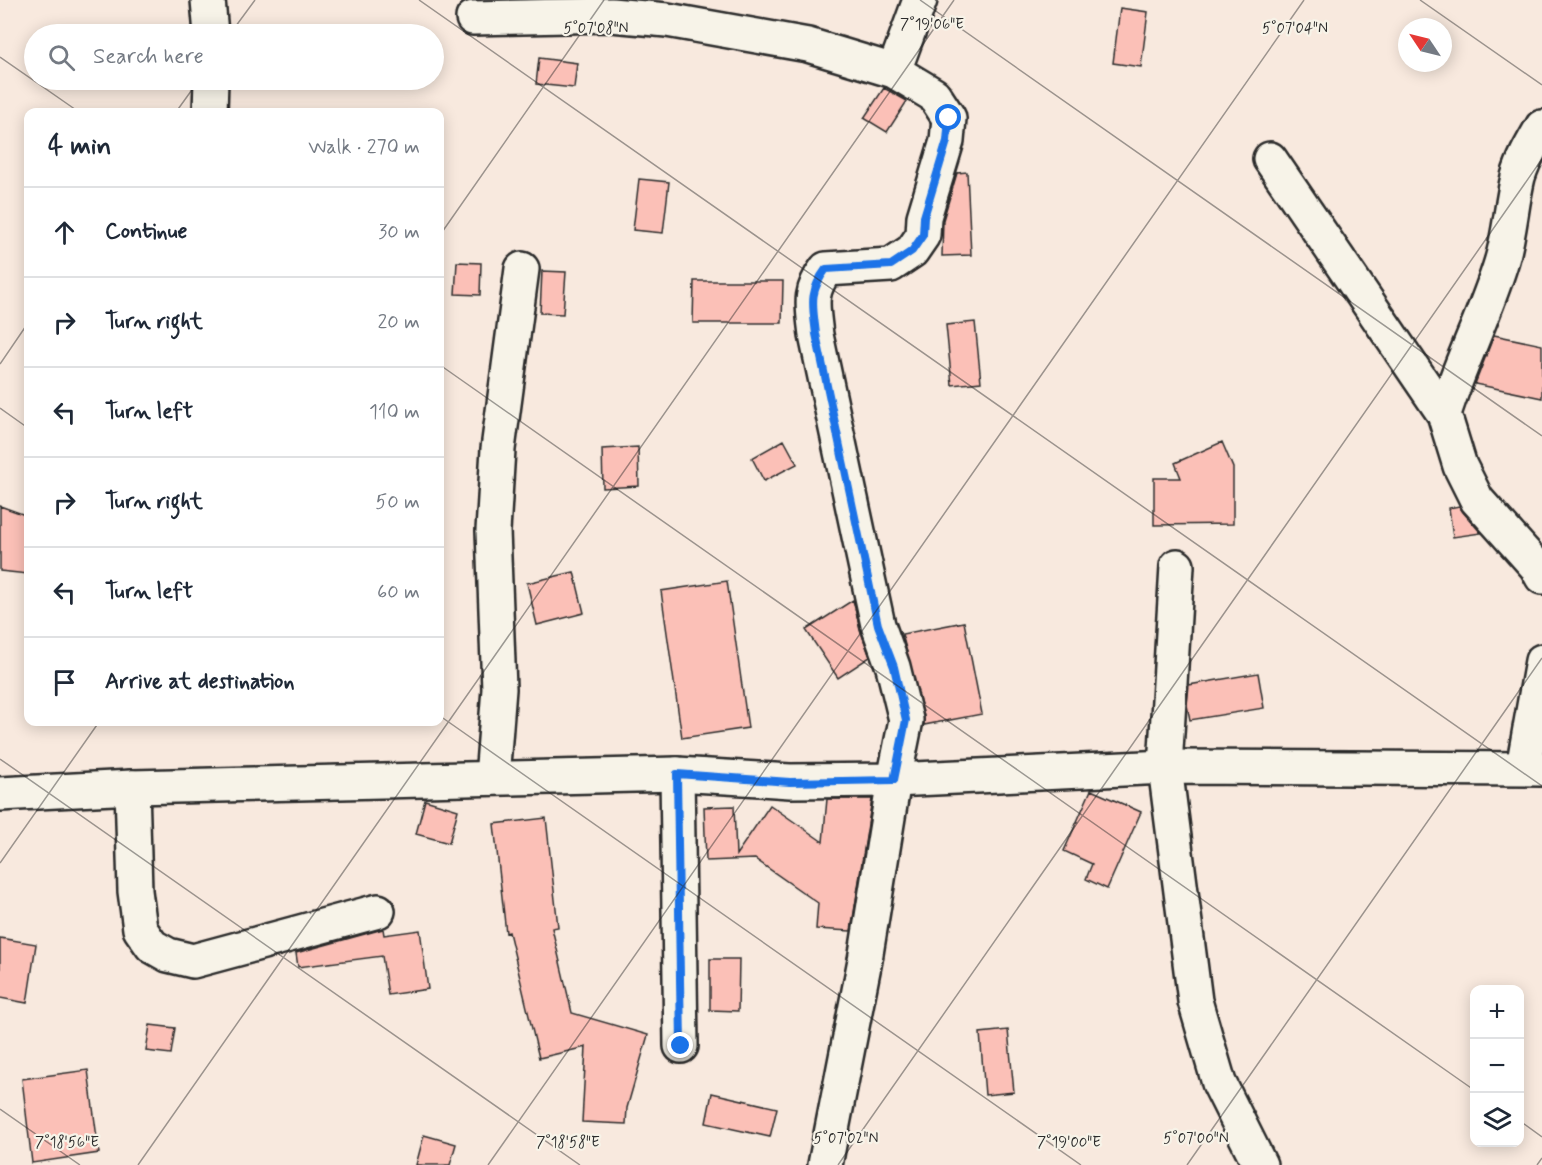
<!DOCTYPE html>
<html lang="en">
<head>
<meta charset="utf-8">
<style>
	:root { --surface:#fff; --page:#f6f6f7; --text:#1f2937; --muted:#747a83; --line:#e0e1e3 }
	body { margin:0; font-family:Mynerve,sans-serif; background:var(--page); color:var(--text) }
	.controls { position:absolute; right:18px; bottom:18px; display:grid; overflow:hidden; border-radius:12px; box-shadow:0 3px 15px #0003 }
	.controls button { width:54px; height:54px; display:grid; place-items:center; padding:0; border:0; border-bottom:2px solid var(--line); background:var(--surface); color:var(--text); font:30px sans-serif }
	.compass { position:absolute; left:1398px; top:18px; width:54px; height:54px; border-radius:50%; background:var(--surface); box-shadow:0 3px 15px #0003; rotate:305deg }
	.stop { position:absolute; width:18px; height:18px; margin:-14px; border:4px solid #1a73e8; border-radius:50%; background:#fff }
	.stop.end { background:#1a73e8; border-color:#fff; box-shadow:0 2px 6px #0008 }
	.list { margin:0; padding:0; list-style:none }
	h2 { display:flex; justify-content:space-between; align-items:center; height:78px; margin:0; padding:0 24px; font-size:26px }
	h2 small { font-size:20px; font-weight:400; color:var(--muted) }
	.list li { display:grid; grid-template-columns:39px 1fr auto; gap:18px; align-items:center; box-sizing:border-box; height:90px; padding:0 24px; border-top:2px solid var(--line) }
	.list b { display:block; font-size:22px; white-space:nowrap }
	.list em { font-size:20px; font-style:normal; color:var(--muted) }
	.icon { flex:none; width:33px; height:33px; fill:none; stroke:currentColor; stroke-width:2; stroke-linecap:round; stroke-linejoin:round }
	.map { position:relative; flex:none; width:1542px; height:1165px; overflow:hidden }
	.search { position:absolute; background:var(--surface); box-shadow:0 3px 15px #0003; left:24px; top:24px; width:420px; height:66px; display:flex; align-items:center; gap:15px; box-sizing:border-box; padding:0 21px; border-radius:33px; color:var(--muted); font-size:22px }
	.panel { position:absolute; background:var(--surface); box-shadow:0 3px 15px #0003; left:24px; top:108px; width:420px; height:618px; border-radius:12px }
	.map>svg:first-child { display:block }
	.building { fill:#fbc0b7; stroke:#2b2b2b; stroke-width:1.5 }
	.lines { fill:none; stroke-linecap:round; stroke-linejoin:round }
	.street-casing { stroke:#2b2b2b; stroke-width:38 }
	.secondary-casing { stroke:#2b2b2b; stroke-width:38 }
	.street { stroke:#f7f3e8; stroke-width:33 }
	.secondary { stroke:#f7f3e8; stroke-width:33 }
	.route { stroke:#1a73e8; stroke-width:8 }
	.ticks { fill:none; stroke:#2b2b2b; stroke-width:1.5; stroke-opacity:0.45 }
	.ticks-label { font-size:15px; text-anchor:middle; fill:#2b2b2b; stroke:#f7f3e8; stroke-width:4.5; stroke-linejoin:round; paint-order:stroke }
</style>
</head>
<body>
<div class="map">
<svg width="1542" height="1165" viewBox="0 0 1542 1165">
	<rect width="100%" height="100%" fill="#f8e9de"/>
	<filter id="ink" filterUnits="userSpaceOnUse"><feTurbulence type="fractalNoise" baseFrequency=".0167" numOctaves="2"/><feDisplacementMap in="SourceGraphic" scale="12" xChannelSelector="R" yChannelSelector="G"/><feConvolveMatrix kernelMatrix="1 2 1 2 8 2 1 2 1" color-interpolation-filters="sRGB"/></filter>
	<g filter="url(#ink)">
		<path class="building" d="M 1120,8 L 1148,12 L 1141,67 L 1113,63 Z
			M 539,58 L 577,63 L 574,88 L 536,84 Z
			M 884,88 L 907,101 L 887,132 L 864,118 Z
			M 967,172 L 971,255 L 942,256 L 943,220 L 957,173 Z
			M 639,179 L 669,182 L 663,233 L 633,230 Z
			M 457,262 L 481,263 L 480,295 L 455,294 Z
			M 542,271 L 566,272 L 563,314 L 540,313 Z
			M 694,281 L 783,281 L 782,323 L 693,323 Z
			M 975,322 L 981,382 L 952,385 L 946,325 Z
			M 1494,335 L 1542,345 L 1542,398 L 1475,384 Z
			M 784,440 L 797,464 L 764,481 L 752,458 Z
			M 1222,442 L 1233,468 L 1233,524 L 1154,525 L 1154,478 L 1181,478 L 1175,463 Z
			M 638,447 L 639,486 L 603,488 L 602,449 Z
			M 0,506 L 28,516 L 28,574 L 0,571 Z
			M 1459,506 L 1463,512 L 1481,533 L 1453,537 L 1449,508 Z
			M 574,572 L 584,613 L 537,625 L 527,583 Z
			M 727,581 L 748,728 L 682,738 L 661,591 Z
			M 853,600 L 860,629 L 870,657 L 838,678 L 806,630 Z
			M 964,622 L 982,714 L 924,725 L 924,716 L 902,634 Z
			M 1258,673 L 1264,708 L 1190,720 L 1187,705 L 1189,685 Z
			M 1091,790 L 1141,812 L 1107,889 L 1086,879 L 1092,864 L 1064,851 Z
			M 827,799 L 872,799 L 851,931 L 816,929 L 818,903 L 755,859 L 706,861 L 704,807 L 734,806 L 736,855 L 770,805 L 823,842 Z
			M 425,800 L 458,810 L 449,843 L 416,834 Z
			M 546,818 L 558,927 L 552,928 L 572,1013 L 648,1035 L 627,1108 L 626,1124 L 582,1122 L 586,1047 L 539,1058 L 509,932 L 506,933 L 494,824 Z
			M 383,929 L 384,935 L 420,930 L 428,989 L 388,995 L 382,956 L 298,967 L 296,953 Z
			M 0,938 L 36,944 L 27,1003 L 0,998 Z
			M 710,959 L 739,959 L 738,1011 L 710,1010 Z
			M 150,1025 L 175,1028 L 171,1054 L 146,1051 Z
			M 1008,1030 L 1014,1092 L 985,1095 L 980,1033 Z
			M 88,1070 L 99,1153 L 32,1163 L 22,1079 Z
			M 712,1093 L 777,1108 L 770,1137 L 706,1123 Z
			M 424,1135 L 456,1144 L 450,1165 L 416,1165 Z"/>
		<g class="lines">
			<defs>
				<path id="street" d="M 208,0 L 211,34
					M 473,18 L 611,15 L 667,20 L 808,45 L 894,71 L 934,95 L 949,118 L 947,141 L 924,217 L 923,235 L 912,251 L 891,265 L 826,269 C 808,293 813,306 816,335 L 878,625 L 893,667 L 906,720 L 894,780 L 865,960 L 825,1165
					M 894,71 L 920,0
					M 210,112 L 211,80
					M 1270,159 L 1444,414 L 1460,466 L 1477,500 L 1536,566 L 1542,577
					M 1444,414 C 1460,363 1485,315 1501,263 C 1510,235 1511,206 1518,177 C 1523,159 1533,143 1542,127
					M 1177,566 L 1165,767 L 1195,1001 L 1219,1083 L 1260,1165
					M 1523,768 L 1542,661
					M 677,774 L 681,1046
					M 492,778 L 499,689 L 493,531 L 498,449 L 522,269
					M 132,787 L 135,891 L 140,929 L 152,946 L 168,955 L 193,961 L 378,911"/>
				<path id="secondary" d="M 0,794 L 132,787 L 677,774 L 790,781 L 894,780 L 1165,767 L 1542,769"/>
			</defs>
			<use href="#street" class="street-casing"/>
			<use href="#secondary" class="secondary-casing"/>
			<use href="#street" class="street"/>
			<use href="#secondary" class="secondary"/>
		</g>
	</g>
	<g class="lines" filter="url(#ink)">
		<path class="route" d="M 681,1046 L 677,774 L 790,782 L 894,780 L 906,720 L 894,667 L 878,625 L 816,334 C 813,306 808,293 826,269 L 891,265 L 912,251 L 923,235 L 924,217 L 947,141 L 949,118"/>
	</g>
	<path class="ticks" d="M 419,0 L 1542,786M 920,0 L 1542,436M 1420,0 L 1542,85M 230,34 L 255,0M 0,57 L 79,112M 176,112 L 199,80M 440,235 L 604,0M 0,364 L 28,323M 440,365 L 1474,1090M 0,408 L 28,428M 440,716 L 1081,1165M 0,759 L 580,1165M 0,863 L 99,722M 0,1109 L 80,1165M 1520,1121 L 1542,1137M 138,1165 L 954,0M 488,1165 L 1304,0M 838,1165 L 1542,159M 1187,1165 L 1542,658M 1537,1165 L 1542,1158"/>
	<g class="ticks-label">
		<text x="932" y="29">7°19'06"E</text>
		<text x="596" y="33">5°07'08"N</text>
		<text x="1295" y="33">5°07'04"N</text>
		<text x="846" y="1143">5°07'02"N</text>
		<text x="1196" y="1143">5°07'00"N</text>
		<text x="67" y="1147">7°18'56"E</text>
		<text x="568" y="1147">7°18'58"E</text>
		<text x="1069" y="1147">7°19'00"E</text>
	</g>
</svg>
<div class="controls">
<button>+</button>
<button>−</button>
<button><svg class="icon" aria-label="layers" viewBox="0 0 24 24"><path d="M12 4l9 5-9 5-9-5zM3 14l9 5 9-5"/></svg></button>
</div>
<svg class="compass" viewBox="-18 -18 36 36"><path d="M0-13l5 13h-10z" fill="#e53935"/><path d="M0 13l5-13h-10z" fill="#747a83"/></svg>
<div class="stop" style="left:949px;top:118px"></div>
<div class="stop end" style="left:681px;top:1046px"></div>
<div class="search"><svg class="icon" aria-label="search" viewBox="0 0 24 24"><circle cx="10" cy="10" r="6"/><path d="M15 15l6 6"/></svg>Search here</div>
<section class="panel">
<h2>4 min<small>Walk · 270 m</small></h2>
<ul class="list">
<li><svg class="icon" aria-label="ahead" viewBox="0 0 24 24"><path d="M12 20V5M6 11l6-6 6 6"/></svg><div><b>Continue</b></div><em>30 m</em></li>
<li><svg class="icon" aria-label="right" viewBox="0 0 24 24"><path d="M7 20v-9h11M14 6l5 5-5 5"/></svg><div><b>Turn right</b></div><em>20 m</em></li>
<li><svg class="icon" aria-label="left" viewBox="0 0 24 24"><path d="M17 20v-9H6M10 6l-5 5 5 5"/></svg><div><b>Turn left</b></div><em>110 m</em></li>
<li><svg class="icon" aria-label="right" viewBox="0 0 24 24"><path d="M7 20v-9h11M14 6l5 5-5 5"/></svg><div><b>Turn right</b></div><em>50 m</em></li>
<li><svg class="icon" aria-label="left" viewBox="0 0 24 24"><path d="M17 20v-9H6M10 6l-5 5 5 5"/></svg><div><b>Turn left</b></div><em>60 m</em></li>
<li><svg class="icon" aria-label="arrive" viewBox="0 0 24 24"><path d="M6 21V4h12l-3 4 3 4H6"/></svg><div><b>Arrive at destination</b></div></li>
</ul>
</section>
</div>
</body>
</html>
